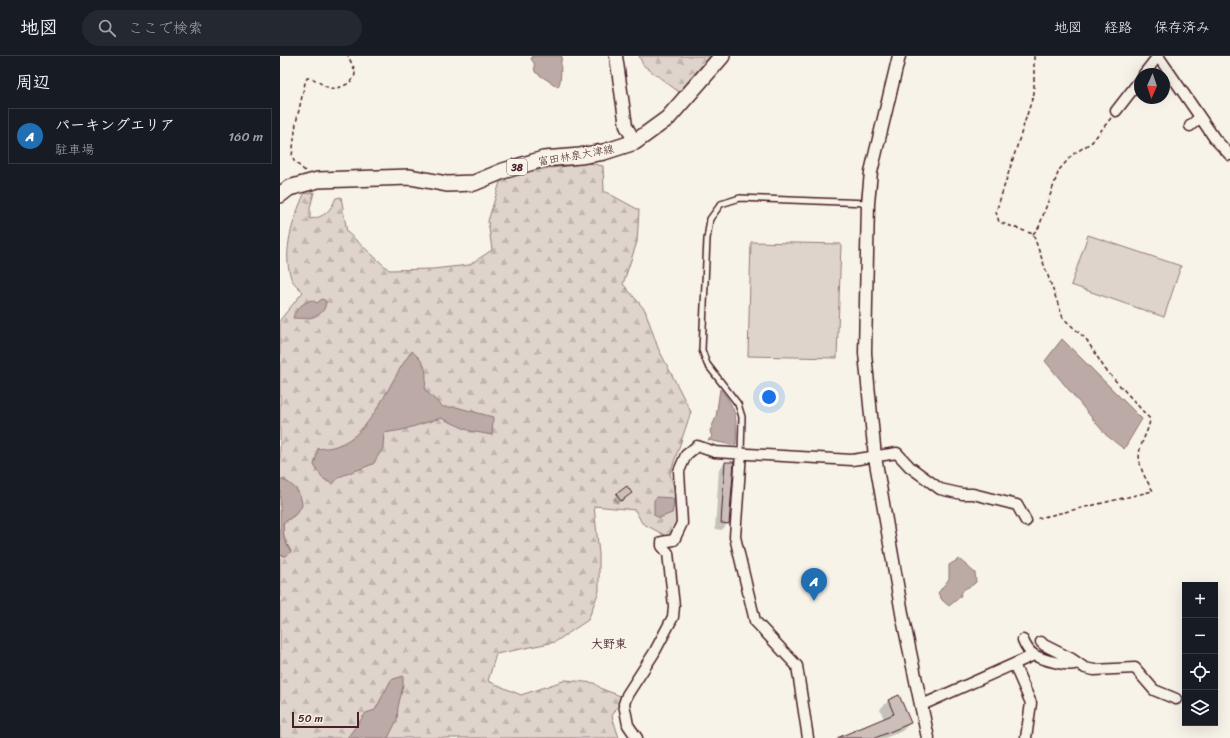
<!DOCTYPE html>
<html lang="ja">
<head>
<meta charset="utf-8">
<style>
	:root { --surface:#171b24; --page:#242831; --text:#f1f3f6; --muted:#9ea1a6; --line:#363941; --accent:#1f6fb2 }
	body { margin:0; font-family:Sriracha,"Klee One",sans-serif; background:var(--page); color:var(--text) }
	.controls { position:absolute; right:12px; bottom:12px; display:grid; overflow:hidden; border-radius:0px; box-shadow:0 4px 16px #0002 }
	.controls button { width:36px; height:36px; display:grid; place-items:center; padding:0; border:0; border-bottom:1px solid var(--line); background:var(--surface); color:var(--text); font:20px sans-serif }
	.compass { position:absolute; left:854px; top:12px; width:36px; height:36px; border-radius:50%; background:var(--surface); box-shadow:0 4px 16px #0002; rotate:183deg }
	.scale { position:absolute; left:12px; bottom:10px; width:67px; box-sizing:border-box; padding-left:4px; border:2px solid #4a1f2b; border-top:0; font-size:11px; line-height:14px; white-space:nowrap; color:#4a1f2b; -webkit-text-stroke:3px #f7f3e8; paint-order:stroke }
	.you { position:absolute; left:489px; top:341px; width:14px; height:14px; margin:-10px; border:3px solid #fff; border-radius:50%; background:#1a73e8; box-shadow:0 0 0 6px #1a73e833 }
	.badge { display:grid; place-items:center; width:26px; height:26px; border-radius:50%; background:var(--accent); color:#fff; font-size:13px; font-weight:700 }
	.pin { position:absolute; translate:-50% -33px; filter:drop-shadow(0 1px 2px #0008) }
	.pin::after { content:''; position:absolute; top:21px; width:14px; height:12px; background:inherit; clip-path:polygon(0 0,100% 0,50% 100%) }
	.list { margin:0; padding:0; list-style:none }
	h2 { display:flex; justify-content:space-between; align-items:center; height:52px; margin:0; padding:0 16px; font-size:17px }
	h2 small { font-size:13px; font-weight:400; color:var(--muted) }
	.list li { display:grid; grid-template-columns:26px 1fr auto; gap:12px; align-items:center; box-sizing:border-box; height:56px; margin:0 8px 8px; padding:0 8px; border:1px solid var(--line); border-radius:0px }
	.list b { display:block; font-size:15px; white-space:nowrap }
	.list p { margin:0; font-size:13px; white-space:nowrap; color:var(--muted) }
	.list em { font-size:13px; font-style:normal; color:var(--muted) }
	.icon { flex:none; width:22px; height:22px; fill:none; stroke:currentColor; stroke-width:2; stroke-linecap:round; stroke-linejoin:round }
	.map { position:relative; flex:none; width:950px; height:682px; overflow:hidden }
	header { display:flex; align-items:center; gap:24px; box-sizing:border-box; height:56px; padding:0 20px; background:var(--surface); border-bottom:1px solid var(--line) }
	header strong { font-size:19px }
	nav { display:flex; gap:22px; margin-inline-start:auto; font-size:14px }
	.search { width:280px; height:36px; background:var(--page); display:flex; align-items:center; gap:10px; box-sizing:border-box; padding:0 14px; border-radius:22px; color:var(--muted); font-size:15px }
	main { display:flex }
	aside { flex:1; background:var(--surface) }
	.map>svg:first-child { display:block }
	.green { fill:#ded4cc; stroke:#947a7c }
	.forest { fill:url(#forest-firs); stroke:#947a7c }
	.water { fill:#bcaaa7; stroke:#8e7275 }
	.shadow { fill:#0003 }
	.building { fill:#ccbfb9; stroke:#4a1f2b }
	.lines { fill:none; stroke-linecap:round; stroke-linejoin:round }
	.service-casing { stroke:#4a1f2b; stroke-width:8 }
	.minor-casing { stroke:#4a1f2b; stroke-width:13 }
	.tertiary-casing { stroke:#4a1f2b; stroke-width:15 }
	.primary-casing { stroke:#4a1f2b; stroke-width:18 }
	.path { stroke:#4a1f2b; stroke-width:1.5; stroke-dasharray:4 3; stroke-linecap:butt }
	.service { stroke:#f7f3e8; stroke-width:5 }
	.minor { stroke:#f7f3e8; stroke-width:10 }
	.tertiary { stroke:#f7f3e8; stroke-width:12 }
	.primary { stroke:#f7f3e8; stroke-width:15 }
	.labels { text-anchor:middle; stroke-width:3.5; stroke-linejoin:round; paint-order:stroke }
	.shield { fill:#f7f3e8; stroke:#7e5f64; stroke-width:1 }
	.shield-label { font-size:10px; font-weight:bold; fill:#4a1f2b }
	.street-label { font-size:11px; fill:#4a1f2b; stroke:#f7f3e8 }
	.neighbourhood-label { font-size:12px; font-weight:bold; fill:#4a1f2b; stroke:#f7f3e8 }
</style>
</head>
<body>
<header>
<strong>地図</strong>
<div class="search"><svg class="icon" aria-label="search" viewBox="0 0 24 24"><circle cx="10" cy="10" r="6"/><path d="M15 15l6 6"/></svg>ここで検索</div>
<nav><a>地図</a><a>経路</a><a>保存済み</a></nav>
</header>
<main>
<aside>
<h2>周辺<small></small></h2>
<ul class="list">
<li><span class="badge">A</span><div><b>パーキングエリア</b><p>駐車場</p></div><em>160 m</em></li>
</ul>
</aside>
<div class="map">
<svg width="950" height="682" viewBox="0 0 950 682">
	<defs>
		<pattern id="forest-firs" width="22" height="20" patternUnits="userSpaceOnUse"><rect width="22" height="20" fill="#ded4cc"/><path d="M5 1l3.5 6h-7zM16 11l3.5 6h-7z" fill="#c0b6af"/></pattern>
	</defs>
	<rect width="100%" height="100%" fill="#f7f3e8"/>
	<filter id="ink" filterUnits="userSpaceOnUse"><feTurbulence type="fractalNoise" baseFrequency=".025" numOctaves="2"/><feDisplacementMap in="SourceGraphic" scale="8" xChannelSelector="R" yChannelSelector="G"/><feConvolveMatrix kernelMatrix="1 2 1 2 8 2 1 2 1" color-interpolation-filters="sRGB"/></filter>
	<g filter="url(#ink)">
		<path class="green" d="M 808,179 L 901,210 L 884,261 L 791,229 Z
			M 471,186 L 561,188 L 557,302 L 468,300 Z"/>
		<path class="forest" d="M 359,0 L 430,0 L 399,36 L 363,9 Z
			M 309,107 L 323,110 L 324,135 L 359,154 L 357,186 L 343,228 L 365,254 L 378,292 L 411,356 L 390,418 L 397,441 L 398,466 L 388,481 L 362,467 L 355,454 L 314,450 L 319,498 L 319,535 L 308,564 L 275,586 L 216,598 L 208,625 L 241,639 L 286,624 L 314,627 L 322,633 L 343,641 L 332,660 L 339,682 L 0,682 L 0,499 L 6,500 L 11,495 L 4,483 L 3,467 L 15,459 L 5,424 L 0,423 L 0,264 L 23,236 C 19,232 13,227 11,222 C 2,195 13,164 24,138 L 34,136 L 30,152 L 30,163 C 45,161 50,155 56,142 L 61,141 L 67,176 L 109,214 L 153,213 L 189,209 L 212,194 L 208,165 L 221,123 L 234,117 Z"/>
		<path class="water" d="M 253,0 L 282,0 C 279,10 283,22 278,31 L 255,16 L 254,7 L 251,3 Z
			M 42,243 L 46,245 C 45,263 27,263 13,262 C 15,253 24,246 32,244 L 37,247 Z
			M 782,283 L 862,363 L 844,393 L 826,379 L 765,305 Z
			M 132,295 C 147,309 147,314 145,334 L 163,351 L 176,351 L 213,361 L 212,379 L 190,375 L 161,362 L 122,374 L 104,377 L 103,392 L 93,408 L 59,421 L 53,428 L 42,422 L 34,409 L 38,393 C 44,392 51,392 56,390 C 94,378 109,323 132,295 Z
			M 440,333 C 457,353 457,362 456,388 L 453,389 L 428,384 L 432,381 L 430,375 L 436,361 Z
			M 0,423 C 13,427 22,437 22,450 L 15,459 L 3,467 L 4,483 L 11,496 L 6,500 L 0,499 Z
			M 377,441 L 393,442 L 394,448 L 392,457 L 379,462 L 374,459 L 374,444 Z
			M 679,503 L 695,517 L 696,526 C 690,533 682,530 680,541 L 669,550 L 662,544 L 658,537 L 669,523 L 669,509 Z
			M 123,620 L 123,630 L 118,651 L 117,664 L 108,682 L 67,682 L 86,657 L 95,654 L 111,624 Z"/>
		<path class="shadow" d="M 445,407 L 453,407 L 448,467 L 442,474 L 435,473 L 439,413 Z
			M 337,439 L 347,441 L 337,448 L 333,443 Z
			M 609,644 L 630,667 L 622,675 L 605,682 L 560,682 L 604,663 L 600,653 Z"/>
		<path class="building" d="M 445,406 L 454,406 L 449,468 L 441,467 Z
			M 347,430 L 352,437 L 341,445 L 336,438 Z
			M 619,639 L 631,667 L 595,682 L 557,682 L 614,658 L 608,644 Z"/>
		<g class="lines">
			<defs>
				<path id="service" d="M 461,397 L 462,361 L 458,348 L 427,308 L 422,294 L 427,183 L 430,163 L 441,148 L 460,142 L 588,147"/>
				<path id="minor" d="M 878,0 L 920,61
					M 864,18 L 878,0
					M 836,55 L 860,24
					M 910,70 L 920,61 L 935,83 L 950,99
					M 461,397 L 455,481 L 475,565 L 517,610 L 528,682
					M 743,584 C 745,589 748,595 754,599 C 761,603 791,612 797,607
					M 761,586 L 764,589 L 792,603 L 805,612 L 814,614 L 855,612 L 874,634 L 896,643
					M 734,608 L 751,647 L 746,682
					M 642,649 L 754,599
					M 357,682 L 348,669 L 344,648 L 347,639 L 374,597 L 393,561 L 394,550 L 388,497 L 382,490 L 382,486 L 394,484 L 402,467 L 399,415 L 406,399 L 417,390 L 435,396 L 572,404 L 617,397 L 630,411 L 660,433 L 682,438 L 693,438 L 737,449 L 746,465"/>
				<path id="tertiary" d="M 336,0 L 346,70 L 355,86
					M 619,0 L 591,116 L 588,147 L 585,297 L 595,401 L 623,563 L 648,682"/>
				<path id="primary" d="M 0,139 L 9,132 L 38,124 L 130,121 L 167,128 L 194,127 L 223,115 L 263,103 L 300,100 L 324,96 L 355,86 L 388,62 L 442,0"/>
			</defs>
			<use href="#service" class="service-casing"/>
			<use href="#minor" class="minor-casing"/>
			<use href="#tertiary" class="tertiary-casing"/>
			<use href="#primary" class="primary-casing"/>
			<path class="path" d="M 754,0 L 754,37 L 716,156 L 719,166 L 753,178 L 783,262 L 806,283 L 825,313 L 870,363 C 869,373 864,380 861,390 C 855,406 865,422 873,435 L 755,463
				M 25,115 L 14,105 L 12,100 L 16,67 L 25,27 L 27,22 L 31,22 C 37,24 44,31 50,32 C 58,34 75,27 75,17 C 75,12 70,5 68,0
				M 753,178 L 759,171 L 779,114 L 792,99 L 812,86 L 831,62"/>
			<use href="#service" class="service"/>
			<use href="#minor" class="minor"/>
			<use href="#tertiary" class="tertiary"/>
			<use href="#primary" class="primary"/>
		</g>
	</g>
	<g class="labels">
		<rect class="shield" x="227" y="103" width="20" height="16" rx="3"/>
		<g class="shield-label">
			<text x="237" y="115">38</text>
		</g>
		<g class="street-label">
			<text transform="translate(296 99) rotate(-10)" y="4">富田林泉大津線</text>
		</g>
		<g class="neighbourhood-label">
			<text x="329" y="592">大野東</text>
		</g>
	</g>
</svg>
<div class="controls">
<button>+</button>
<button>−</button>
<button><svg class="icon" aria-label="locate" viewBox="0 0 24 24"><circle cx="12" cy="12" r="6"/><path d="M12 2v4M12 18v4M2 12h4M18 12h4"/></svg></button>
<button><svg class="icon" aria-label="layers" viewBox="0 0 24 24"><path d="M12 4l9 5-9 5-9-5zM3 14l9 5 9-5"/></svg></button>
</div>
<svg class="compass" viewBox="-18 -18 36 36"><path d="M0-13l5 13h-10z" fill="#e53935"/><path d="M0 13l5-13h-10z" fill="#9ea1a6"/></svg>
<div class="scale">50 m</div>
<div class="you"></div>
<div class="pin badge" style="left:534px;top:545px">A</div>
</div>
</main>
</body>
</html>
